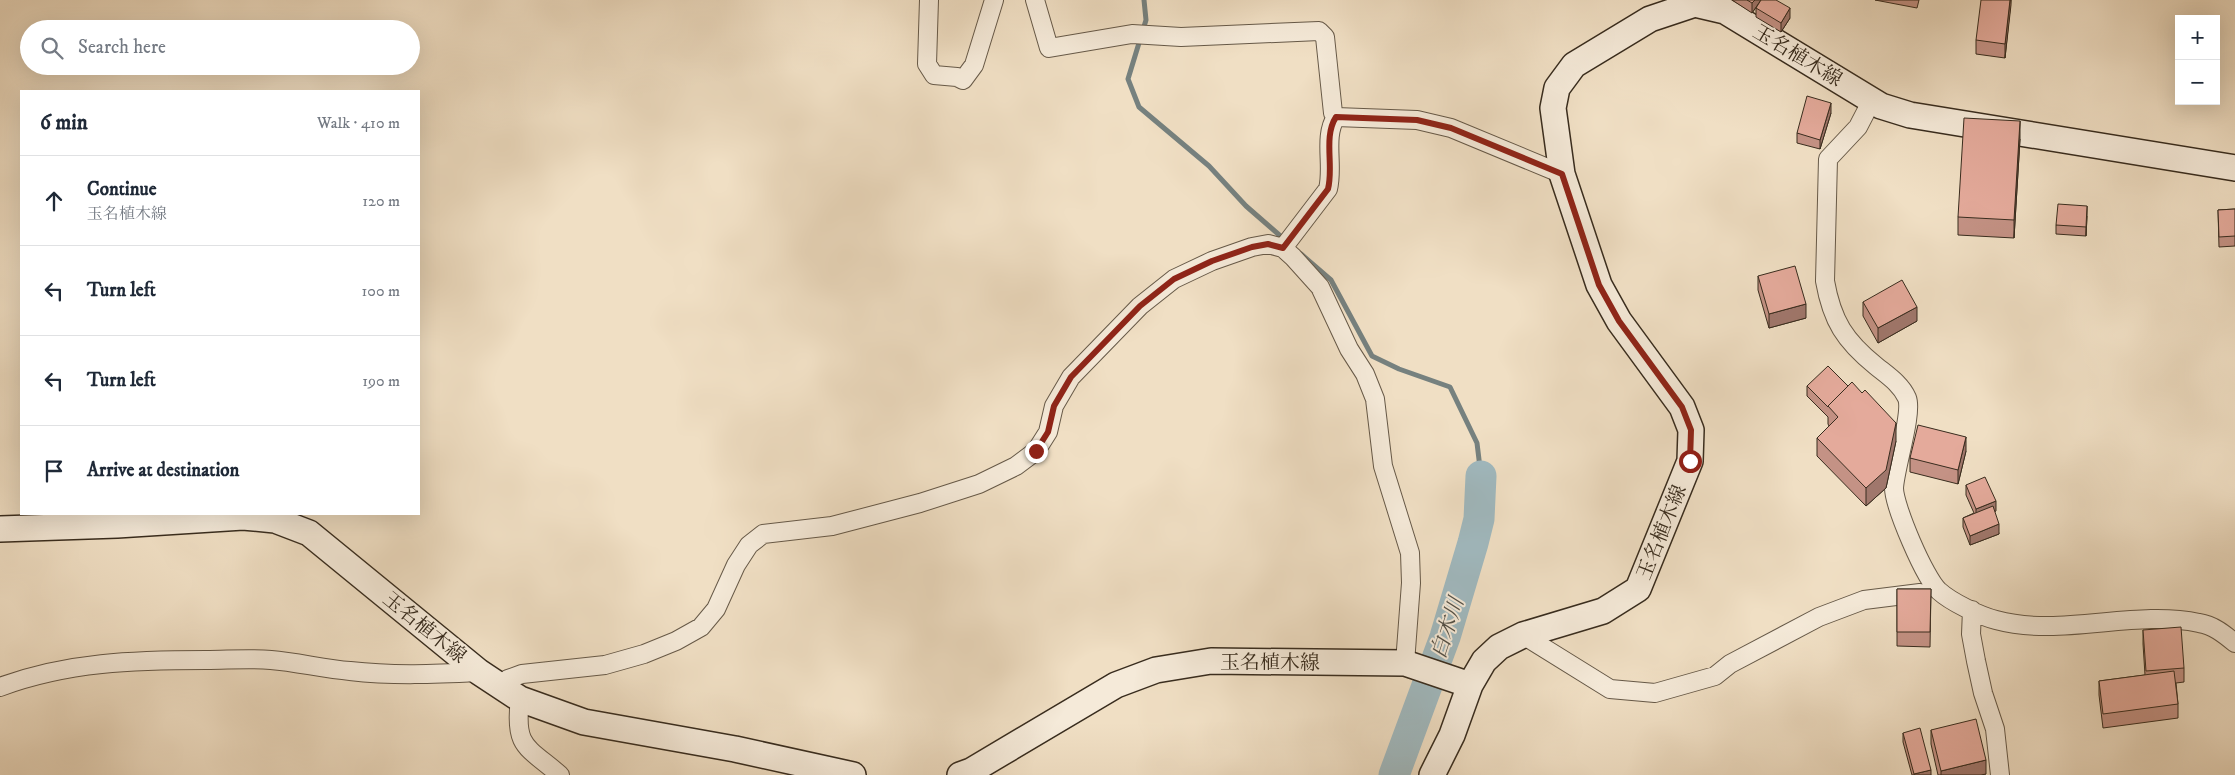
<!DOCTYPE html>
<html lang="en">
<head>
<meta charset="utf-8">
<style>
	:root { --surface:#fff; --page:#f2f2f3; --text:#1f2937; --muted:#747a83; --line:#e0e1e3 }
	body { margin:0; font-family:"IM FELL DW Pica","Noto Serif JP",serif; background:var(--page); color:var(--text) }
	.controls { position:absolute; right:15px; top:15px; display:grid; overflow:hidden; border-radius:0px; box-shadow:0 5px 20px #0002 }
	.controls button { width:45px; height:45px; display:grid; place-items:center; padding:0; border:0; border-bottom:1px solid var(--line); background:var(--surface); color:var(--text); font:25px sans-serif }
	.stop { position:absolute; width:15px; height:15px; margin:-11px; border:4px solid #8f2418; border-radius:50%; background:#fff }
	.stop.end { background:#8f2418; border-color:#fff; box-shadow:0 1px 5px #0008 }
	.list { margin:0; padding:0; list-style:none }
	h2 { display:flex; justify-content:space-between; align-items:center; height:65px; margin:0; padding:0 20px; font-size:21px }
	h2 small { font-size:16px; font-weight:400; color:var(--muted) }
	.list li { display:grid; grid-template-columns:32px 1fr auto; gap:15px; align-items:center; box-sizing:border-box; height:90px; padding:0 20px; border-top:1px solid var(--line) }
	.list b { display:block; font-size:19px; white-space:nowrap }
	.list p { margin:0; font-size:16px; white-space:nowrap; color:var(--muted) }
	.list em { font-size:16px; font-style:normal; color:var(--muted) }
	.icon { flex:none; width:28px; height:28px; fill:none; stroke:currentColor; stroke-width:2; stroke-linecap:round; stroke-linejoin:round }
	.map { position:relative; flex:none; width:2235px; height:775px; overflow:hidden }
	.search { position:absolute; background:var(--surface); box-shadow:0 5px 20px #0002; left:20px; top:20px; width:400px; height:55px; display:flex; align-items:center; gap:12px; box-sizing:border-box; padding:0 18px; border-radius:28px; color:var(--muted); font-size:19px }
	.panel { position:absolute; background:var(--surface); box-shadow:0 5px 20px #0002; left:20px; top:90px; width:400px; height:425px; border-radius:0px }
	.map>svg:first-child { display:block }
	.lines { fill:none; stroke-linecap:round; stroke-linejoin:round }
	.stream { stroke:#76817f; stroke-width:5 }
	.river { stroke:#a0b9bf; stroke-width:31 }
	.street-casing { stroke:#665948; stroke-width:20 }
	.secondary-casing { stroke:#382c1e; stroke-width:28 }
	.street { stroke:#f5ead9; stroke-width:18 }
	.secondary { stroke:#f5ead9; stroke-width:25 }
	.wall { fill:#c49285; stroke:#382c1e }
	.shaded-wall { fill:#a0776c; stroke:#382c1e }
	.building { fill:#e4aa9b; stroke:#382c1e }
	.route { stroke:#8f2418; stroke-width:6 }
	.labels { text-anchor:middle; stroke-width:4; stroke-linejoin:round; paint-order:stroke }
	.street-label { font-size:20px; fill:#382c1e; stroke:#f5ead9 }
	.water-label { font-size:21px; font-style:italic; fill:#524f46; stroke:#f5ead9 }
</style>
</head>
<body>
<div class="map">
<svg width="2235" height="775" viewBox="0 0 2235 775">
	<rect width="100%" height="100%" fill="#f0dfc4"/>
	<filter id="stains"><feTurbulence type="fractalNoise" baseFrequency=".004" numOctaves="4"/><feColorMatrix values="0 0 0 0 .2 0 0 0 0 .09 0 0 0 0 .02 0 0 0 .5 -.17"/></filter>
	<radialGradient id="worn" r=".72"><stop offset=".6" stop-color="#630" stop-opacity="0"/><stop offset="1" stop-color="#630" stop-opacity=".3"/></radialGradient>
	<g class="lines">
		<path class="stream" d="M 1144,0 L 1146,20 L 1128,79 L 1139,107 L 1209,166 L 1246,206 L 1285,240
			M 1301,254 L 1331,280 L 1372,356 L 1399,369 L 1450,387 L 1477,443 L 1481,476"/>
		<path class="river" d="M 1394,775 L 1445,637 L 1473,543 L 1479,519 L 1481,476"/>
		<defs>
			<path id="street" d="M 929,0 L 927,64 L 934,75 L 957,77 L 963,80 L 974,65 L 994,0
				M 1035,0 L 1049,48 L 1132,34 L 1181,37 L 1319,31 L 1325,37 L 1333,113 L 1336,117 L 1417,120 L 1451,128 L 1562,174
				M 1872,100 L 1858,127 L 1828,159 L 1825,281 C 1832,321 1845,341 1876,366 C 1887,375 1901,384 1907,398 C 1913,413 1895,468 1894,488 C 1894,506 1925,579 1939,591 C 1951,602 1980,616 1996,620 C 2062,638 2133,609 2199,623 C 2213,625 2224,634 2235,643
				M 1283,248 L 1328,189 C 1334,166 1323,137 1336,117
				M 1972,610 L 1971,634 L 1976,661 L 1983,693 L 1995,729 L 2000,775
				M 1523,635 L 1610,689 L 1655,693 L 1715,676 L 1730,664 L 1819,617 L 1864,600 L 1920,593
				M 501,686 L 508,679 L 522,674 L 605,665 L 644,654 L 676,641 L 701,627 L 716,609 L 736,565 L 749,545 L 763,534 L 832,526 L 920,503 L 979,484 L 1016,466 L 1036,451 L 1048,432 L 1054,406 L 1071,377 L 1140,306 L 1174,279 L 1212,261 L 1252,247 L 1268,244 L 1283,248 L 1293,257 L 1320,287 L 1349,349 L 1365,374 L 1375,399 L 1383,466 L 1410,553 L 1411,583 L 1405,663
				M 0,687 C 67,662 135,660 206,660 C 227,660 250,658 271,660 C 297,662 324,669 350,671 C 393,676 436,674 479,672
				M 520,699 C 514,747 526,746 560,775"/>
			<path id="secondary" d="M 0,529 L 117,525 L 243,517 L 275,520 L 309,533 L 479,672 L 520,699 L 584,722 L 735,749 L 853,775
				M 960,775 L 971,771 L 1116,685 L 1156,670 L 1211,661 L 1405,663 L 1470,685
				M 1432,775 L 1452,735 L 1470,685 L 1484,661 L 1499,647 L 1523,635 L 1603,611 L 1638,589 L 1690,461 L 1691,430 L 1682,407 L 1619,321 L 1599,285 L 1562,174 L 1553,108 L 1557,88 L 1574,65 L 1650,19 L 1695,4 L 1725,11 L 1881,106 L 1910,115 L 2235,168"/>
		</defs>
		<use href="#street" class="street-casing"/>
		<use href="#secondary" class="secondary-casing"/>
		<use href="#street" class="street"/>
		<use href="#secondary" class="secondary"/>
	</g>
	<path class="wall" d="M 1732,0 L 1761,0 L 1752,13 Z
		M 1875,0 L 1919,0 L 1917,8 Z
		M 2011,0 L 2005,58 L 1976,54 L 1976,40 Z
		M 1756,8 L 1790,18 L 1781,32 L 1756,17 Z
		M 1831,113 L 1820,149 L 1797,143 L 1797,133 Z
		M 2020,139 L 2014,238 L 1958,235 L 1958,217 Z
		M 2235,209 L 2235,246 L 2219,247 L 2218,210 Z
		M 2087,216 L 2086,236 L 2056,234 L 2056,225 Z
		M 1758,276 L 1806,318 L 1769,328 L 1758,290 Z
		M 1863,302 L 1917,321 L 1878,343 L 1863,316 Z
		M 1807,386 L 1896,441 L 1886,488 L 1866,506 L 1817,456 L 1817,438 L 1829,426 L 1828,424 L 1828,417 L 1807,396 Z
		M 1966,451 L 1958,484 L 1910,472 L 1910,458 Z
		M 1966,485 L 1996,511 L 1994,511 L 1999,534 L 1970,545 L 1963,527 L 1963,518 L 1974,513 L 1966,495 Z
		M 1897,589 L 1931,589 L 1930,647 L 1897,646 Z
		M 2143,630 L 2184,668 L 2184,682 L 2176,683 L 2178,704 L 2178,718 L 2103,728 L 2099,695 L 2099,681 L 2145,675 L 2143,644 Z
		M 1931,730 L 1986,774 L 1981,775 L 1938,775 L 1931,744 Z
		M 1903,733 L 1931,775 L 1912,775 L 1903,742 Z"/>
	<path class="shaded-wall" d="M 1755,0 L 1761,0 L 1752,13 L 1752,3 Z
		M 2010,0 L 2011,0 L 2011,5 L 2005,58 L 2005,44 Z
		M 1790,8 L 1790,18 L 1781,32 L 1781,23 Z
		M 1831,103 L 1831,113 L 1820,149 L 1820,140 Z
		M 2020,121 L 2020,139 L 2014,238 L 2014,220 Z
		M 2087,206 L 2087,216 L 2086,236 L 2086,227 Z
		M 1806,304 L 1806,318 L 1769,328 L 1769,314 Z
		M 1917,307 L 1917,321 L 1878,343 L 1878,328 Z
		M 1896,423 L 1896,441 L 1886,488 L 1866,506 L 1866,488 Z
		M 1966,437 L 1966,451 L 1958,484 L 1958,470 Z
		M 1996,501 L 1996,511 L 1976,519 L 1976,509 Z
		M 1999,524 L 1999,534 L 1970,545 L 1970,536 Z
		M 1986,760 L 1986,774 L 1981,775 L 1941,775 L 1941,771 Z
		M 1931,770 L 1931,775 L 1914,775 L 1914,774 Z"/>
	<path class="building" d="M 1747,0 L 1755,0 L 1752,3 Z
		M 1761,0 L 1776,0 L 1790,8 L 1781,23 L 1756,8 Z
		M 1981,0 L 2010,0 L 2005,44 L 1976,40 Z
		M 1807,96 L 1831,103 L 1820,140 L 1797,133 Z
		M 1964,118 L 2020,121 L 2014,220 L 1958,217 Z
		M 2058,204 L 2087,206 L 2086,227 L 2056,225 Z
		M 2235,209 L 2235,236 L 2219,237 L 2218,210 Z
		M 1795,266 L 1806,304 L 1769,314 L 1758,276 Z
		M 1902,280 L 1917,307 L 1878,328 L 1863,302 Z
		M 1828,366 L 1848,386 L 1828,406 L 1828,407 L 1807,386 Z
		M 1852,382 L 1862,393 L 1865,390 L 1896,423 L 1886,470 L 1866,488 L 1817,438 L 1838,417 L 1828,406 Z
		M 1918,425 L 1966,437 L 1958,470 L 1910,458 Z
		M 1985,477 L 1996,501 L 1976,509 L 1966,485 Z
		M 1993,506 L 1999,524 L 1970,536 L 1963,518 Z
		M 1897,589 L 1931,589 L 1930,632 L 1897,632 Z
		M 2181,627 L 2184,668 L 2146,671 L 2143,630 Z
		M 2174,671 L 2178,704 L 2103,714 L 2099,681 Z
		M 1976,719 L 1986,760 L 1941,771 L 1931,730 Z
		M 1920,728 L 1931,770 L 1914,774 L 1903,733 Z"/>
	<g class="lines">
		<path class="route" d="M 1036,451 L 1048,432 L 1054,406 L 1071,377 L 1140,306 L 1174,279 L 1212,261 L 1252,247 L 1268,244 L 1283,248 L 1328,189 C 1334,166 1323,137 1336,117 L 1417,120 L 1451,128 L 1562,174 L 1599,285 L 1619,321 L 1682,407 L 1691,430 L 1690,461"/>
	</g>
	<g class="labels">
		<g class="street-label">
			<text transform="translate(1798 55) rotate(31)" y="7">玉名植木線</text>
			<text transform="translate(1661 532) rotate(-68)" y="7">玉名植木線</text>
			<text transform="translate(425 627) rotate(39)" y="7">玉名植木線</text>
			<text x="1270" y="669">玉名植木線</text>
		</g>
		<g class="water-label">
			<text transform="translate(1447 628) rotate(-72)" y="7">白木川</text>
		</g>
	</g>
	<rect width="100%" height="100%" filter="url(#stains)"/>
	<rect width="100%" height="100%" fill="url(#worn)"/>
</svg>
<div class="controls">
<button>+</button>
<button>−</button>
</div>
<div class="stop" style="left:1690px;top:461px"></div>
<div class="stop end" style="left:1036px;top:451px"></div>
<div class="search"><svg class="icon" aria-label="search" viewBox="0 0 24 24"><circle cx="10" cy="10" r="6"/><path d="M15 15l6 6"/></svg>Search here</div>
<section class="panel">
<h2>6 min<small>Walk · 410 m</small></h2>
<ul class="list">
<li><svg class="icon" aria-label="ahead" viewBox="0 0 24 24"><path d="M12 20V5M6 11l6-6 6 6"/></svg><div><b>Continue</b><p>玉名植木線</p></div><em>120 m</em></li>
<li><svg class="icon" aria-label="left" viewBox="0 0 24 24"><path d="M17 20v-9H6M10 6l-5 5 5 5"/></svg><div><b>Turn left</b></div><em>100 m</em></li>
<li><svg class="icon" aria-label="left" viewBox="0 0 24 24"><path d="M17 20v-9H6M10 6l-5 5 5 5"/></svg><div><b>Turn left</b></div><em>190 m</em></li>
<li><svg class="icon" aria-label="arrive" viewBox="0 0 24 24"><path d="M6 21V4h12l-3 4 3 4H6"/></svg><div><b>Arrive at destination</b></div></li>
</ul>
</section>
</div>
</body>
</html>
